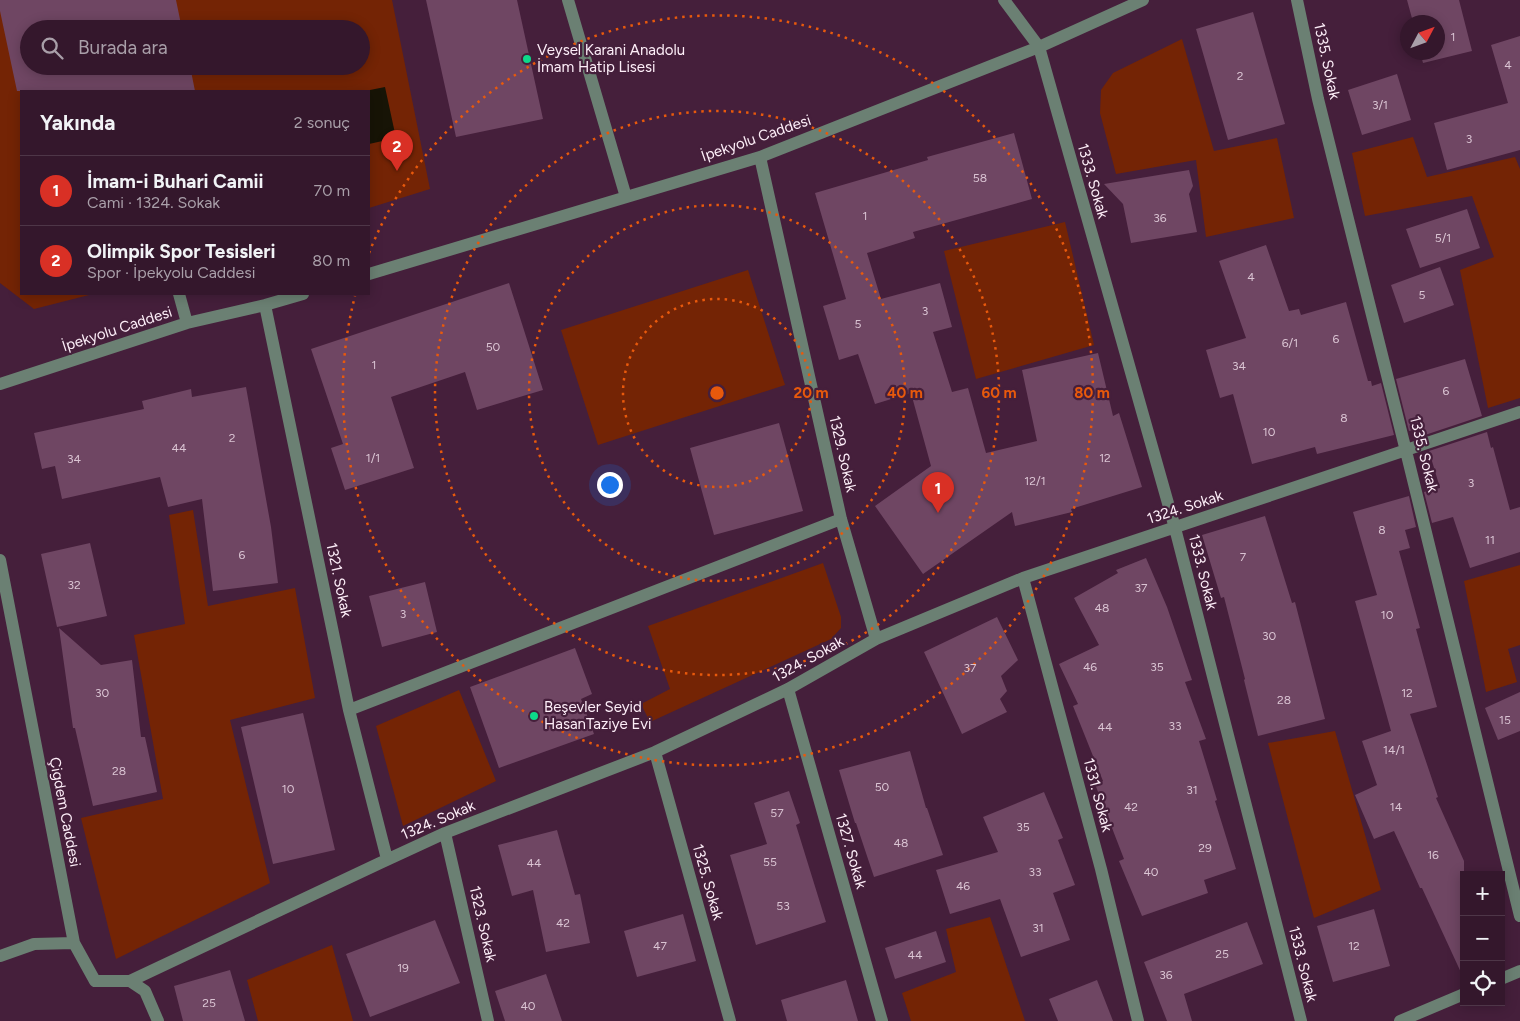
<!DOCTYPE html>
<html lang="tr">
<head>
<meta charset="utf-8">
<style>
	:root { --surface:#34172c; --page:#3f2438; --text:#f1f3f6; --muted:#a99fa9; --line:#4e3648; --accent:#d93025 }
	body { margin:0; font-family:Figtree,sans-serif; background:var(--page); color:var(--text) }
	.controls { position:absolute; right:15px; bottom:15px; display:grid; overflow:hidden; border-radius:0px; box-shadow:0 2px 12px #0003 }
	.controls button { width:45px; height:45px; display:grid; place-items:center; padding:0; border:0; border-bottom:1px solid var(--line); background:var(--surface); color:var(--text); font:25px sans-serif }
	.compass { position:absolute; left:1400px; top:15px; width:45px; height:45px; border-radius:50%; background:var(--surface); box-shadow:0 2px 12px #0003; rotate:49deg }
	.you { position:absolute; left:609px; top:484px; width:18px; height:18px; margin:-12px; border:4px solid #fff; border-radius:50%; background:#1a73e8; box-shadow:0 0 0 8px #1a73e833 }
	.badge { display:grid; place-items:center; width:32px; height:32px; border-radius:50%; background:var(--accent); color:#fff; font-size:16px; font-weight:700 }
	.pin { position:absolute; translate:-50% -41px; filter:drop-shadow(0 1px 2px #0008) }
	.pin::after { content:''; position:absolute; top:26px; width:18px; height:15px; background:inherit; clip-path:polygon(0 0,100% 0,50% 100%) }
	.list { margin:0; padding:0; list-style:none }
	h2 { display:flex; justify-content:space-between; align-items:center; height:65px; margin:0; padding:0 20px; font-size:21px }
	h2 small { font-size:16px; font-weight:400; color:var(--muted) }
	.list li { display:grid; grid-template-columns:32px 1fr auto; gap:15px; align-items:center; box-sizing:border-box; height:70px; padding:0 20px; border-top:1px solid var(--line) }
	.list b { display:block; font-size:19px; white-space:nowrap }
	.list p { margin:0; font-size:16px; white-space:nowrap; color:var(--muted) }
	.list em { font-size:16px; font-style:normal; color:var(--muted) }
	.icon { flex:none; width:28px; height:28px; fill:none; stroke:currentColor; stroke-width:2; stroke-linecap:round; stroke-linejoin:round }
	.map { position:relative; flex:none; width:1520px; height:1021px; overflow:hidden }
	.search { position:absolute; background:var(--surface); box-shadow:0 2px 12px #0003; left:20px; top:20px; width:350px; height:55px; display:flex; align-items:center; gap:12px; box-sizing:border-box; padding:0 18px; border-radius:28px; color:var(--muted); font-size:19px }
	.panel { position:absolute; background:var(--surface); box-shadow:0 2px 12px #0003; left:20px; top:90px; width:350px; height:205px; border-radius:0px }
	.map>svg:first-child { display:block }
	.green { fill:#742405; fill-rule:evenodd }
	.water { fill:#171406 }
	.building { fill:#6f4663 }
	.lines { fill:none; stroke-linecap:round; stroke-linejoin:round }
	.minor { stroke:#6b8073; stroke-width:12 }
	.ring { fill:none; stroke:#e8590c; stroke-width:2.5; stroke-dasharray:2.5 5 }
	.poi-dot { fill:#0dd98a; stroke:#451f3b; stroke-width:2 }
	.labels { text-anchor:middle; stroke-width:4.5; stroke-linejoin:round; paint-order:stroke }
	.number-label { font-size:12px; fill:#dac4d3 }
	.poi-label { font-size:15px; fill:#fdeef8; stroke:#451f3b; text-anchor:start }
	.street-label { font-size:15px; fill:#fdeef8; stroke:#451f3b }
	.centre { fill:#e8590c; stroke:#451f3b; stroke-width:2.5 }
	.ring-label { font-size:15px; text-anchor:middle; font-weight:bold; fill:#e8590c; stroke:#451f3b; stroke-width:4.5; stroke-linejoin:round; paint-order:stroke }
</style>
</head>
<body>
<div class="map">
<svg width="1520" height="1021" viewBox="0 0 1520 1021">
	<rect width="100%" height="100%" fill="#451f3b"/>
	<path class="green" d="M 0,0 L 392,0 L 430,189 L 369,208 L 369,91 L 21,91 L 21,294 L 93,294 L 34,309 L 0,283 ZM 29,29 L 361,29 L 361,66 L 29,66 Z
		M 1182,39 L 1214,151 L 1277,138 L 1294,218 L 1206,237 L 1196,160 L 1116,174 L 1100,113 L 1101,90 L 1113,73 Z
		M 1413,137 L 1427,177 L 1515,157 L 1520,169 L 1520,398 L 1488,408 L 1460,270 L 1494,257 L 1472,196 L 1365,216 L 1352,153 Z
		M 1065,222 L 1094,345 L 976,379 L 944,251 Z
		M 748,270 L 785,385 L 598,445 L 561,330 Z
		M 193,510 L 208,606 L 295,588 L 315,698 L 230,720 L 270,883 L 116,959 L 81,818 L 163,799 L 134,635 L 185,624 L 169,515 Z
		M 823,563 L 841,617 L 841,628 L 831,639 L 650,722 L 641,704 L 670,689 L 648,626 Z
		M 1520,565 L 1520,645 L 1508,649 L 1517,682 L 1486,692 L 1464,581 Z
		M 459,690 L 496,781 L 403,826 L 376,726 Z
		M 1335,731 L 1381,890 L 1314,918 L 1268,743 Z
		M 990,917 L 1025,1021 L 911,1021 L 902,993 L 956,972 L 946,929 Z
		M 332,945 L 353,1021 L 258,1021 L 247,980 Z"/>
	<path class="water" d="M 385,87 L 396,138 L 369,144 L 369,91 L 365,91 Z"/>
	<path class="building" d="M 0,0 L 176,0 L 182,29 L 29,29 L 29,66 L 190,66 L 195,91 L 17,91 L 0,11 Z
		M 426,0 L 517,0 L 543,119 L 456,137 Z
		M 1407,0 L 1459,0 L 1472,51 L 1423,63 L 1420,52 L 1438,52 L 1438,22 L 1413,22 Z
		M 1253,12 L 1285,124 L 1228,140 L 1196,29 Z
		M 1520,36 L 1520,150 L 1447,170 L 1434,123 L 1508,103 L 1491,45 Z
		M 1397,74 L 1411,120 L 1362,135 L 1348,90 Z
		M 1014,133 L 1032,199 L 913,232 L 915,238 L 867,253 L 881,299 L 940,283 L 952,327 L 933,332 L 952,392 L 968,388 L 986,453 L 1037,441 L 1022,370 L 1098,353 L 1113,416 L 1119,413 L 1142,487 L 1071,509 L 1072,512 L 1015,526 L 1012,512 L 923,574 L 875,506 L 931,466 L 911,393 L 875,404 L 858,354 L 839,360 L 823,306 L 846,299 L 815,193 L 928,160 L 927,157 Z
		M 1189,170 L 1193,186 L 1189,194 L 1197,232 L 1131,243 L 1123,204 L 1104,184 Z
		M 1467,209 L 1480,248 L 1420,268 L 1406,229 Z
		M 1266,245 L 1289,311 L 1299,309 L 1301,315 L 1346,302 L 1368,381 L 1371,381 L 1372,386 L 1381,383 L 1394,435 L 1317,454 L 1315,447 L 1252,464 L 1233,394 L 1220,398 L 1206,350 L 1246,338 L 1219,261 Z
		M 1440,267 L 1454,305 L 1404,323 L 1391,285 Z
		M 509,283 L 543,390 L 477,410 L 465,372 L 391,397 L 414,468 L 345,490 L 331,448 L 343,444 L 311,349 Z
		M 1465,359 L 1482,416 L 1425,435 L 1423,427 L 1409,431 L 1396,379 Z
		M 246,387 L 271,527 L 278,583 L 213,591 L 202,499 L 168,507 L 160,477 L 62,499 L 55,466 L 42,469 L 34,433 L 144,409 L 142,401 L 191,389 L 192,397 Z
		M 779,423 L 803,511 L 714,535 L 690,448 Z
		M 1487,432 L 1491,448 L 1493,447 L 1510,510 L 1520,507 L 1520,552 L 1470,568 L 1453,517 L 1432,523 L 1424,492 L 1440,488 L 1429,451 Z
		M 1409,496 L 1416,527 L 1405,530 L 1410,548 L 1399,551 L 1420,628 L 1416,629 L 1437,707 L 1410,714 L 1438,797 L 1436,798 L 1464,861 L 1464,979 L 1422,888 L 1420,888 L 1394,831 L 1374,839 L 1355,795 L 1377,785 L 1362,741 L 1391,731 L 1355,601 L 1377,595 L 1353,512 Z
		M 1265,516 L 1292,603 L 1295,602 L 1325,719 L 1258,736 L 1244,680 L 1245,679 L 1224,597 L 1221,598 L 1202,535 Z
		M 90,543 L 107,616 L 57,627 L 41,554 Z
		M 1146,558 L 1167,607 L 1192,680 L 1185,682 L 1206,739 L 1199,741 L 1217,800 L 1215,801 L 1236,869 L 1204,880 L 1208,893 L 1142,916 L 1119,861 L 1124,859 L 1095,784 L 1103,781 L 1073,706 L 1078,704 L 1059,664 L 1099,645 L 1074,598 L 1118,573 L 1116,570 Z
		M 425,582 L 437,632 L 382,647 L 369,596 Z
		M 997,617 L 1018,660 L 1001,676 L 1007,691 L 1000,699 L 1007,712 L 962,734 L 924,652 Z
		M 59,628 L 101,665 L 132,660 L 141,737 L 145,737 L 157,792 L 93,806 L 75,728 L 73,728 Z
		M 575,648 L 592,694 L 581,699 L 594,734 L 499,768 L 470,687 Z
		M 1520,692 L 1520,731 L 1498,740 L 1485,708 Z
		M 303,713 L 335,850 L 273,864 L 241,727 Z
		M 910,751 L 926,808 L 927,808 L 943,855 L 874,877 L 856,823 L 855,823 L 839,770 Z
		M 789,791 L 800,823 L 796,825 L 826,922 L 756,945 L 730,855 L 767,844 L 754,803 Z
		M 1044,792 L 1063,838 L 1058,840 L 1075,885 L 1053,893 L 1070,940 L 1021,957 L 1000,899 L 950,914 L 936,870 L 998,852 L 983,817 Z
		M 557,830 L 575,895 L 580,894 L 590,943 L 546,952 L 533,890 L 512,896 L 498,845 Z
		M 1374,909 L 1390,966 L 1333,982 L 1317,926 Z
		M 683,914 L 696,961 L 637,977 L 624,931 Z
		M 435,920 L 460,983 L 370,1017 L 346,954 Z
		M 1247,922 L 1263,964 L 1184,994 L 1192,1021 L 1167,1021 L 1144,962 Z
		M 936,931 L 946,962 L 895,979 L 885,948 Z
		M 230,970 L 245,1021 L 183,1021 L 174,986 Z
		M 546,974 L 562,1021 L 505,1021 L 495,991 Z
		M 846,980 L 858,1021 L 787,1021 L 781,1000 Z
		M 1097,980 L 1113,1021 L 1058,1021 L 1049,999 Z"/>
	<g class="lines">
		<path class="minor" d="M 568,0 L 626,197
			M 1004,0 L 1039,47 L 1175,528 L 1301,1021
			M 1297,0 L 1318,99 L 1406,451 L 1520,916
			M 760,157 L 841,519 L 876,639
			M 369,274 L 760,157 L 1039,47 L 1143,0
			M 179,294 L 187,323
			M 265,305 L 349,710 L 387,859
			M 0,384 L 187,323 L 265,305 L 303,294
			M 0,560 L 74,943 L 95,981 L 130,981 L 145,991 L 158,1021
			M 1023,578 L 1101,869 L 1138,1021
			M 788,689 L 882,1021
			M 349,710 L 841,519
			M 655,752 L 730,1021
			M 445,833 L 488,1021
			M 0,956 L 34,944 L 74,943
			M 1501,979 L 1520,971
			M 130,981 L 380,863 L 445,833 L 655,752 L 788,689 L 876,639 L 1023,578 L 1520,412
			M 1400,1021 L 1464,994"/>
	</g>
	<g class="ring">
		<circle cx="717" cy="393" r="94"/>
		<circle cx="717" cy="393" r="188"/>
		<circle cx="717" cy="393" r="282"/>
		<path d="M369 253A375 375 0 1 1 355 296"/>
	</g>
	<g class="poi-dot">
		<circle cx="527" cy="59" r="5"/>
		<circle cx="534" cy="716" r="5"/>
	</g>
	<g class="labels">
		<g class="number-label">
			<text x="1453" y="41">1</text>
			<text x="1508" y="69">4</text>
			<text x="1240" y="80">2</text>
			<text x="1380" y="109">3/1</text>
			<text x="1469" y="143">3</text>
			<text x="980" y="182">58</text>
			<text x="865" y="220">1</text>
			<text x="1160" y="222">36</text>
			<text x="1443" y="242">5/1</text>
			<text x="1251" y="281">4</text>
			<text x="1422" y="299">5</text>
			<text x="925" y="315">3</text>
			<text x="858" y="328">5</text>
			<text x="1336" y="343">6</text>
			<text x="1290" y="347">6/1</text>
			<text x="493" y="351">50</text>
			<text x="374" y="369">1</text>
			<text x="1239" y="370">34</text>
			<text x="1446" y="395">6</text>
			<text x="1344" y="422">8</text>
			<text x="1269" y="436">10</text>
			<text x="232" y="442">2</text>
			<text x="179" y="452">44</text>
			<text x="373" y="462">1/1</text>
			<text x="1105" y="462">12</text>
			<text x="74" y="463">34</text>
			<text x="1035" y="485">12/1</text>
			<text x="1471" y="487">3</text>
			<text x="1382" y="534">8</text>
			<text x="1490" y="544">11</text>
			<text x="242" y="559">6</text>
			<text x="1243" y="561">7</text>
			<text x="74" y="589">32</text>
			<text x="1141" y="592">37</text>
			<text x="1102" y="612">48</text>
			<text x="403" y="618">3</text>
			<text x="1387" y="619">10</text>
			<text x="1269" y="640">30</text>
			<text x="1090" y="671">46</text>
			<text x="1157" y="671">35</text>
			<text x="970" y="672">37</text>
			<text x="102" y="697">30</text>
			<text x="1407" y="697">12</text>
			<text x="1284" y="704">28</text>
			<text x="1505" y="724">15</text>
			<text x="1175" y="730">33</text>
			<text x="1105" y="731">44</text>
			<text x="1394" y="754">14/1</text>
			<text x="119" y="775">28</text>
			<text x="882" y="791">50</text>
			<text x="288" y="793">10</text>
			<text x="1192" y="794">31</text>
			<text x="1131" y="811">42</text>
			<text x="1396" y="811">14</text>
			<text x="777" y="817">57</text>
			<text x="1023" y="831">35</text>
			<text x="901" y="847">48</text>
			<text x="1205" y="852">29</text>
			<text x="1433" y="859">16</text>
			<text x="770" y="866">55</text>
			<text x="534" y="867">44</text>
			<text x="1035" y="876">33</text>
			<text x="1151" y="876">40</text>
			<text x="963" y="890">46</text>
			<text x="783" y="910">53</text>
			<text x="563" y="927">42</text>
			<text x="1038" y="932">31</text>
			<text x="660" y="950">47</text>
			<text x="1354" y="950">12</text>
			<text x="1222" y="958">25</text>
			<text x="915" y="959">44</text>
			<text x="403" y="972">19</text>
			<text x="1166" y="979">36</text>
			<text x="209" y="1007">25</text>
			<text x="528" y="1010">40</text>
		</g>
		<g class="poi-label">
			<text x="537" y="55">Veysel Karani Anadolu<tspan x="537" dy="17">İmam Hatip Lisesi</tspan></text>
			<text x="544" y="712">Beşevler Seyid<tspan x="544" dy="17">HasanTaziye Evi</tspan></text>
		</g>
		<g class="street-label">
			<text transform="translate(1327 61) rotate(78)" y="5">1335. Sokak</text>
			<text transform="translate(756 138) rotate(-19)" y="5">İpekyolu Caddesi</text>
			<text transform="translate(1093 181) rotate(74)" y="5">1333. Sokak</text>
			<text transform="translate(117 329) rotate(-18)" y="5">İpekyolu Caddesi</text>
			<text transform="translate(843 454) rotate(77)" y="5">1329. Sokak</text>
			<text transform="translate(1424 454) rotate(76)" y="5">1335. Sokak</text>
			<text transform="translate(1185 507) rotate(-18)" y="5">1324. Sokak</text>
			<text transform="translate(1203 572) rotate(76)" y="5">1333. Sokak</text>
			<text transform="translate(339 580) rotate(78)" y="5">1321. Sokak</text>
			<text transform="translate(808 659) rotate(-29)" y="5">1324. Sokak</text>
			<text transform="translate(1098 795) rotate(75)" y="5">1331. Sokak</text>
			<text transform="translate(65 812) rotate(79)" y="5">Çigdem Caddesi</text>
			<text transform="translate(438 820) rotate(-23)" y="5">1324. Sokak</text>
			<text transform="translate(851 851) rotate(74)" y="5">1327. Sokak</text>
			<text transform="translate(708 882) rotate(74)" y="5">1325. Sokak</text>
			<text transform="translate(483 924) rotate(77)" y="5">1323. Sokak</text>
			<text transform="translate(1303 964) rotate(76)" y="5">1333. Sokak</text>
		</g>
	</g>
	<circle cx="717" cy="393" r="8" class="centre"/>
	<g class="ring-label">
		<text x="811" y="398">20 m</text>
		<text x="905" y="398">40 m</text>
		<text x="999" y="398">60 m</text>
		<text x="1092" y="398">80 m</text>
	</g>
</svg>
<div class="controls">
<button>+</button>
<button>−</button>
<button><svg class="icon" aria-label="locate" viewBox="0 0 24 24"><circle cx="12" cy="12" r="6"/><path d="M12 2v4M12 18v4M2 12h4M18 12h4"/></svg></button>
</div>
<svg class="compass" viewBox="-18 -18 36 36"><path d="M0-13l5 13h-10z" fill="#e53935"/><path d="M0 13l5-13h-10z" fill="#a99fa9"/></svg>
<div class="you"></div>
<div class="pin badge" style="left:938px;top:513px">1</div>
<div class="pin badge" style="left:397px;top:171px">2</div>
<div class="search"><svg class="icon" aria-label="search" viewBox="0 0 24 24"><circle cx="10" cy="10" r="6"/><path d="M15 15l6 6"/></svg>Burada ara</div>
<section class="panel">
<h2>Yakında<small>2 sonuç</small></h2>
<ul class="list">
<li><span class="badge">1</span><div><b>İmam-i Buhari Camii</b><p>Cami · 1324. Sokak</p></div><em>70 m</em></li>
<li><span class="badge">2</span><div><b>Olimpik Spor Tesisleri</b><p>Spor · İpekyolu Caddesi</p></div><em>80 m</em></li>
</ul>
</section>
</div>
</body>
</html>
